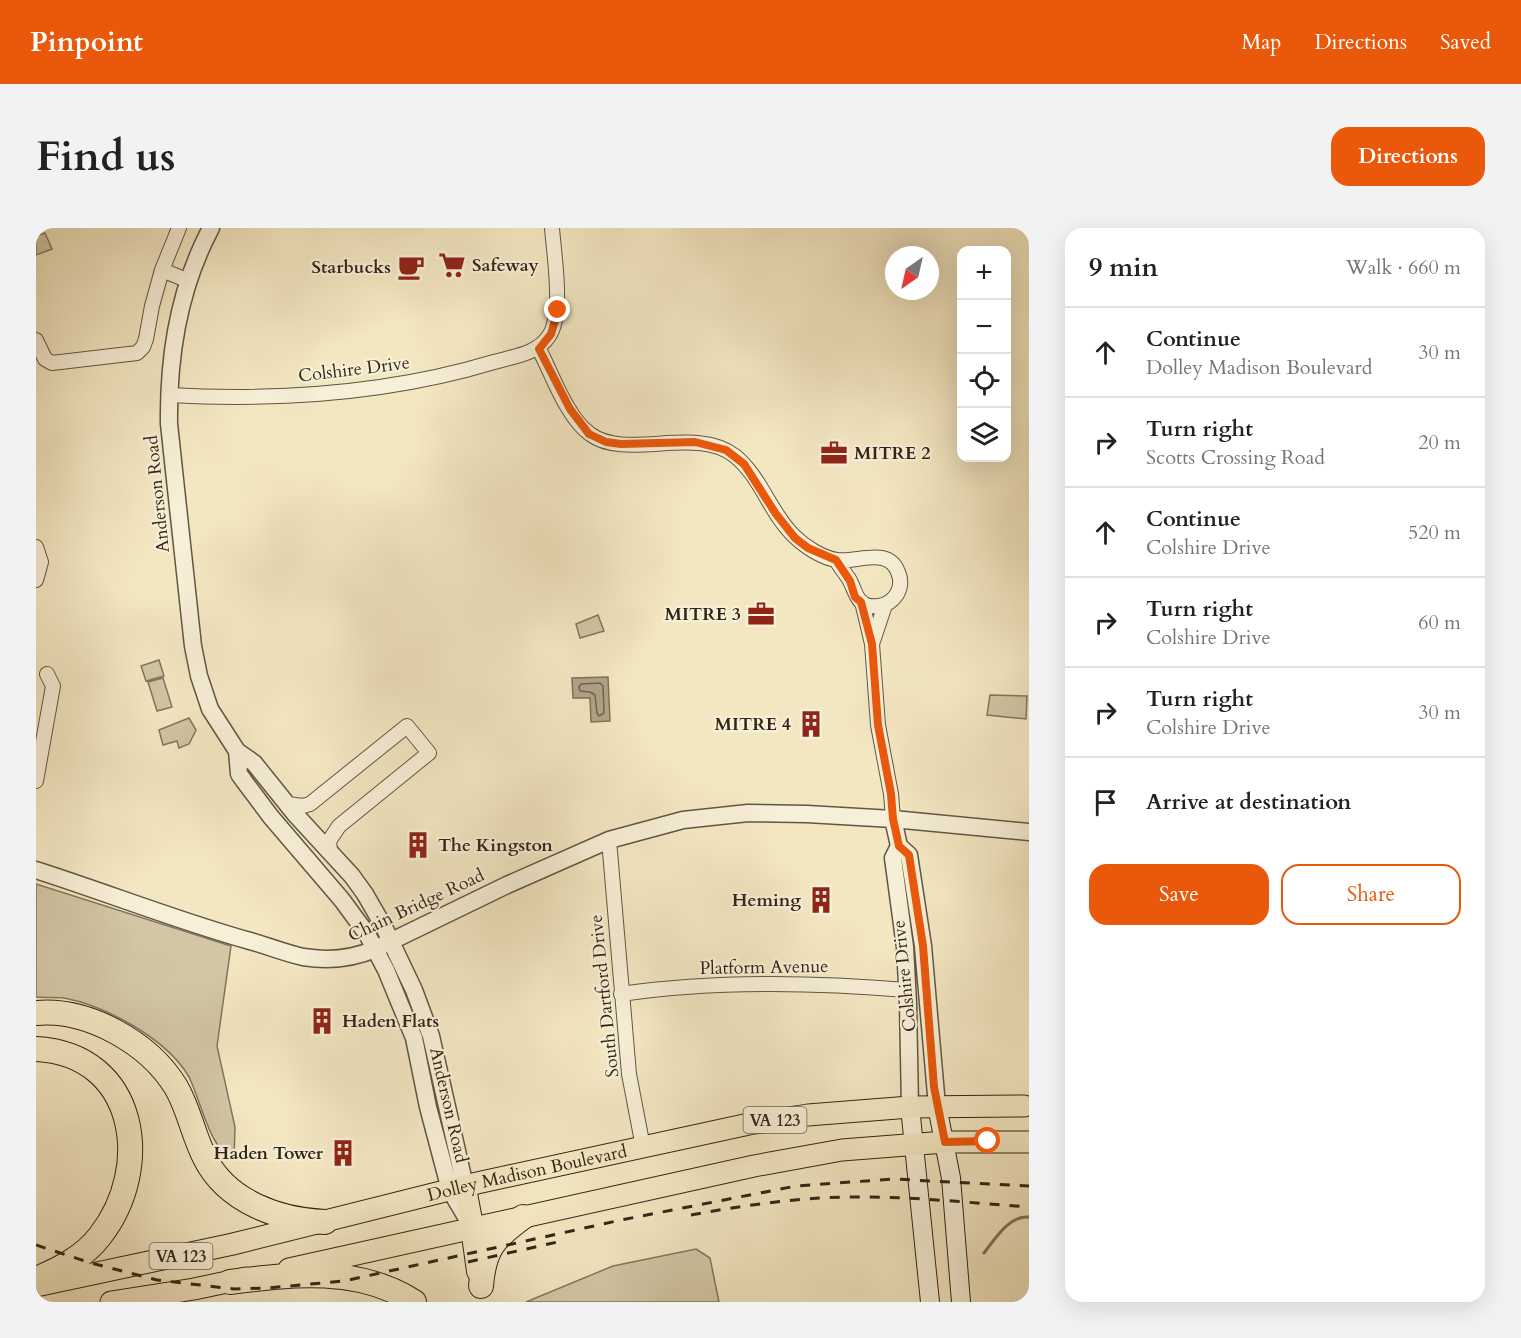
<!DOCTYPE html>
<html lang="en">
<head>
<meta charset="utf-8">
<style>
	:root { --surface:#fff; --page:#f2f2f2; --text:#222; --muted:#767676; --line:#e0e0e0; --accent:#ea580c }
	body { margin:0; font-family:Cardo,serif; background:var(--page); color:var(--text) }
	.controls { position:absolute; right:18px; top:18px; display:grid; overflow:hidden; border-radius:12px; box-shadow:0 6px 24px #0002 }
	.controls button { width:54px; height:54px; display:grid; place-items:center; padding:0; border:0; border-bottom:2px solid var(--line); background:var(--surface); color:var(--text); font:30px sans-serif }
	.compass { position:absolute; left:849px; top:18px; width:54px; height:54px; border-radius:50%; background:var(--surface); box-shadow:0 6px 24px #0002; rotate:214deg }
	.stop { position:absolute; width:18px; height:18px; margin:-14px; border:4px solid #ea580c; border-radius:50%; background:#fff }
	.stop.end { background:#ea580c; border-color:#fff; box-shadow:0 2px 6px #0008 }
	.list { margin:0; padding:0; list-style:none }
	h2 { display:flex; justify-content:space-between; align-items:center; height:78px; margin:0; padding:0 24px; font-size:26px }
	h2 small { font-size:20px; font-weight:400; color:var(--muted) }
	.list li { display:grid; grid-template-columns:39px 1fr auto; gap:18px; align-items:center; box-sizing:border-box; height:90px; padding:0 24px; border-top:2px solid var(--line) }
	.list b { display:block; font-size:22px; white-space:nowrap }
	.list p { margin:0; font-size:20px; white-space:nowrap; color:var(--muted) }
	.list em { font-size:20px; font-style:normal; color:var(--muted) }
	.actions { display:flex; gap:12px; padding:18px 24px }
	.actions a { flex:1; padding:14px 0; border:2px solid var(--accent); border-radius:18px; text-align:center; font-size:21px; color:var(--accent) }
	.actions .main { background:var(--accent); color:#fff }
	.icon { flex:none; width:33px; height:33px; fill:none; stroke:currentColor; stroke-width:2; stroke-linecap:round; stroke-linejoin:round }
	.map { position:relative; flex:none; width:993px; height:1074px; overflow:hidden; border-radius:18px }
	header { display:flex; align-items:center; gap:36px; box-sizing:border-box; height:84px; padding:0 30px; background:var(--accent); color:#fff }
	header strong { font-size:28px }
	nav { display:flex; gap:33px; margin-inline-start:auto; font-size:21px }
	.intro { display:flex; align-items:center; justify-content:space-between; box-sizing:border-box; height:144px; padding:0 36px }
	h1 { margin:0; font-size:42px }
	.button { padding:15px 27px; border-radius:18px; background:var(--accent); color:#fff; font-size:21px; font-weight:700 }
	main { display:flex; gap:36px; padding:0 36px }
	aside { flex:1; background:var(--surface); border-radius:18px; box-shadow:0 6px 24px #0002 }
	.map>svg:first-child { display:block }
	.green { fill:#d2c6a5; stroke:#82765e; stroke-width:1.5 }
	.water { fill:#b1a588; stroke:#7e725b; stroke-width:1.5 }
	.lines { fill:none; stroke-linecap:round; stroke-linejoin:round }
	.shore { stroke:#716550; stroke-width:1.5 }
	.stream { stroke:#7e725b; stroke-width:3 }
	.minor-casing { stroke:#625642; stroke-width:16 }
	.tertiary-casing { stroke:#625642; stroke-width:19 }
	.secondary-casing { stroke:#312517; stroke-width:20 }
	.primary-casing { stroke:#312517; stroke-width:23 }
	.motorway-casing { stroke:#312517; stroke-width:26 }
	.minor { stroke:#f7efd7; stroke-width:14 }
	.tertiary { stroke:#f7efd7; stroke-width:16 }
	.secondary { stroke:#f7efd7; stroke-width:18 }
	.primary { stroke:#f3e7c2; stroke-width:21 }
	.motorway { stroke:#f3e7c2; stroke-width:24 }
	.rail { stroke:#312517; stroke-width:3; stroke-dasharray:10 10; stroke-linecap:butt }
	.route { stroke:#ea580c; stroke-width:8 }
	.labels { text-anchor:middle; stroke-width:4.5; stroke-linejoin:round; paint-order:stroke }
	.shield { fill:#f7efd7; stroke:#6c6251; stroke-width:1.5 }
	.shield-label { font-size:16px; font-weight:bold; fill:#312517 }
	.poi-label { font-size:18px; font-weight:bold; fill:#312517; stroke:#f7efd7; text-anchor:end }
	.street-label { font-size:18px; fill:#312517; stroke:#f7efd7 }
</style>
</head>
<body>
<header>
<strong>Pinpoint</strong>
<nav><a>Map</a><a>Directions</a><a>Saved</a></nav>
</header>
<div class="intro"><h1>Find us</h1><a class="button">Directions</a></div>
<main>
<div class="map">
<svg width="993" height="1074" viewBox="0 0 993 1074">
	<rect width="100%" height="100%" fill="#f3e7c2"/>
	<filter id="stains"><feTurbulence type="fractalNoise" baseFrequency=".00333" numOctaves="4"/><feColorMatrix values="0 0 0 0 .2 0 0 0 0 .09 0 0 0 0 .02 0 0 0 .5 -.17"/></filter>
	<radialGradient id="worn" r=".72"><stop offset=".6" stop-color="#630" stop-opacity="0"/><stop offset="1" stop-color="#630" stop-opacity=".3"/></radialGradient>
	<path class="green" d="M 9,5 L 16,21 L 0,27 L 0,8 Z
		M 562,387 L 568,403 L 544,410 L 540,396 Z
		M 123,432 L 128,448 L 110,453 L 105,438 Z
		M 127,450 L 136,479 L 121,483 L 112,454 Z
		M 954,467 L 991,468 L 990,491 L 951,487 Z
		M 153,490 L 160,502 L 153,516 L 143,520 L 141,513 L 127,517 L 123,502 Z
		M 0,656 L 195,718 L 181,818 L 199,899 L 198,931 C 174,924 164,870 153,849 C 131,811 70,778 28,770 C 19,769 9,770 0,769 Z
		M 660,1021 L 674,1030 L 683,1074 L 490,1074 L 577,1038 Z"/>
	<path class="water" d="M 572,449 L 574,493 L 555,494 L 554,470 L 537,470 L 536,450 Z"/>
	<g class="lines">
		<path class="shore" d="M 564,455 L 567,458 L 568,485 L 563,488 L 561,485 L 559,467 L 554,464 L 544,463 L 543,459 L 545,456 Z"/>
		<path class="stream" d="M 948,1025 C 959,1011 973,987 993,989"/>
		<defs>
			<path id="minor" d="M 126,42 L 153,53
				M 0,112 L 9,131 L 16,135 L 101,125 L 107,119 L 110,111 L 116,78 L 126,42 L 143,0
				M 503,121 C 516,146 531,190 554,206 C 590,233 660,197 699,228 C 725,249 734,285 758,308 C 768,318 786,330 801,332 C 821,335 852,318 862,344 C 865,351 865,359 861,366 C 857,372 851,377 843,378 C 820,381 821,365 813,351 C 809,345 804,339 800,332
				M 133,167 C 242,173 352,166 458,134 C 479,128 501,126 513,108 C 528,86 518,27 516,0
				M 0,319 L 5,334 L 0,352
				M 826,374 L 836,416 L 842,497 L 855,566 L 857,591
				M 836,416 L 849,377
				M 0,553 L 17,458 L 11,446
				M 251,576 L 267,578 L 274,576 L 371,498 L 393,525 L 303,598 L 293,613 L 294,624
				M 573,612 L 593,846 L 607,919
				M 585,766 C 680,752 776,754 871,762"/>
			<path id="tertiary" d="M 175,0 C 143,60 132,128 133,196 L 157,418 L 163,448 L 174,481 L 201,523 L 218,535 L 259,586 L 316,648 L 329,666 L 348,699 L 378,762 L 395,808 L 429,958
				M 201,523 L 203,546 L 208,553 L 235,589 L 306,672 L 331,706 L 350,742 L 378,810 L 392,879 L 414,962 L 433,994
				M 857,591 L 863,618 L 857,630 L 869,719 L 872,775 L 874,879
				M 863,618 L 873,627 L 887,718 L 901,878
				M 0,642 C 72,665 142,693 214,713 C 232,718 249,725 267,729 C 292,733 316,731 339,721 L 471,657 L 573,612 L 647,592 L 712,585 L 771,586 L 857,591 L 993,604"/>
			<path id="secondary" d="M 901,878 L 915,950 L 925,1074
				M 874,879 L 894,1074"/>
			<g id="primary">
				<path d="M 429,958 L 437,1000"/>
				<path d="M 253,1041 L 718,938 L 806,922 L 909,914 L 993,914"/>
				<path id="s1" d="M 0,1058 L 197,1016 L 441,955 L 713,896 L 772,887 L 874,879 L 988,878"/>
				<path d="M 75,1074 L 158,1061 L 210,1050"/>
			</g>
			<path id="motorway" d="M 0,785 C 52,780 113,815 140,859 C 153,881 157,907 169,930 C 191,974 243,992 289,994
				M 0,821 C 101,826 118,939 64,1008 C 48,1029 24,1041 0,1051
				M 437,1000 L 443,1043
				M 194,1054 C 256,1046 323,1038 378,1074
				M 445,1058 C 448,1021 457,1011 487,989"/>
		</defs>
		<use href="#minor" class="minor-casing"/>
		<use href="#tertiary" class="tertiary-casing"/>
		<use href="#secondary" class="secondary-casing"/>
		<use href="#primary" class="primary-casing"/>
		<use href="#motorway" class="motorway-casing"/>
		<use href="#minor" class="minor"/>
		<use href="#tertiary" class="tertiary"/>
		<use href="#secondary" class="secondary"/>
		<use href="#primary" class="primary"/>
		<use href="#motorway" class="motorway"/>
		<path class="rail" d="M 655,987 C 697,979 740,973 783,970 C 853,966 923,974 993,979
			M 0,1017 L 55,1035 L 121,1052 L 198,1061 L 232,1060 L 308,1053 L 585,992 L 760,958 L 857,951 L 993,958
			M 432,1034 L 526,1013"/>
	</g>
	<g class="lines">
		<path class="route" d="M 522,82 L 515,106 L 503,121 L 534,181 L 553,206 L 570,214 L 585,216 L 659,214 L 690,222 L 708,236 L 740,286 L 759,310 L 772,320 L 800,332 L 814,353 L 819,369 L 825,374 L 836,416 L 842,497 L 855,566 L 857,591 L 863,618 L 873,627 L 887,718 L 898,859 L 909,914 L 952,913"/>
	</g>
	<defs>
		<symbol id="supermarket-bare" viewBox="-9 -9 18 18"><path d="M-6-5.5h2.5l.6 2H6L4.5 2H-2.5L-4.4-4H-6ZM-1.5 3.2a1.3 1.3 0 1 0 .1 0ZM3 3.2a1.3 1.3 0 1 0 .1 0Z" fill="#8f2418" stroke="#f7efd7" stroke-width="2.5" paint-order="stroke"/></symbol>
		<symbol id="cafe-bare" viewBox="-9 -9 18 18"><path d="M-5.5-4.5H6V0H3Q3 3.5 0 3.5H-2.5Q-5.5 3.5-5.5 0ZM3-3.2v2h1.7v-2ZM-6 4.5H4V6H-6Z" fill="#8f2418" stroke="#f7efd7" stroke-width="2.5" paint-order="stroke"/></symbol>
		<symbol id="office-bare" viewBox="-9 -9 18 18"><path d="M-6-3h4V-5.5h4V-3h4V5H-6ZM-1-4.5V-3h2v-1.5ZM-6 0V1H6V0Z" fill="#8f2418" stroke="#f7efd7" stroke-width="2.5" paint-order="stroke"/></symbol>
		<symbol id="building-bare" viewBox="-9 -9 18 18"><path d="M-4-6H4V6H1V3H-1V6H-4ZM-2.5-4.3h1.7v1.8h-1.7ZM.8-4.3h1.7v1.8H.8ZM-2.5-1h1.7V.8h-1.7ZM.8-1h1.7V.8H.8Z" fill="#8f2418" stroke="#f7efd7" stroke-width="2.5" paint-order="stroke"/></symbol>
	</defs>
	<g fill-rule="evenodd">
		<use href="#supermarket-bare" x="397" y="18" width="38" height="38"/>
		<use href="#cafe-bare" x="356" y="20" width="38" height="38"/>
		<use href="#office-bare" x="779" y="206" width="38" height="38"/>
		<use href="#office-bare" x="706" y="367" width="38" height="38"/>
		<use href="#building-bare" x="756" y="477" width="38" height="38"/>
		<use href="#building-bare" x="363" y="598" width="38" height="38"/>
		<use href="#building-bare" x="766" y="653" width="38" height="38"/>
		<use href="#building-bare" x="267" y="774" width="38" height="38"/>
		<use href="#building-bare" x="288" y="906" width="38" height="38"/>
	</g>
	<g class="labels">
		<g class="shield">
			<rect x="707.5" y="879" width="63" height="26" rx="4.5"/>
			<rect x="113.5" y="1015" width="63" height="26" rx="4.5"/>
		</g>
		<g class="shield-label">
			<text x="739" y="898">VA 123</text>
			<text x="145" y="1034">VA 123</text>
		</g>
		<g class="poi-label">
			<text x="436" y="43" text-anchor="start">Safeway</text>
			<text x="355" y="45">Starbucks</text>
			<text x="818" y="231" text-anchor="start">MITRE 2</text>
			<text x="705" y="392">MITRE 3</text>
			<text x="755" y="502">MITRE 4</text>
			<text x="402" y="623" text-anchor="start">The Kingston</text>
			<text x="765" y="678">Heming</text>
			<text x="306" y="799" text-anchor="start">Haden Flats</text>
			<text x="287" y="931">Haden Tower</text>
		</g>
		<g class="street-label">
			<text transform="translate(318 141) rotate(-7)" y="6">Colshire Drive</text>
			<text transform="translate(121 266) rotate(-96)" y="6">Anderson Road</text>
			<text transform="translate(380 677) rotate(-25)" y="6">Chain Bridge Road</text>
			<text transform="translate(728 739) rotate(-1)" y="6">Platform Avenue</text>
			<text transform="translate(868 748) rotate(-96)" y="6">Colshire Drive</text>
			<text transform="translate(568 768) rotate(-96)" y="6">South Dartford Drive</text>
			<text transform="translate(413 877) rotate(77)" y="6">Anderson Road</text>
			<text dy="6" stroke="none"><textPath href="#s1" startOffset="504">Dolley Madison Boulevard</textPath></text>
		</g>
	</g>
	<rect width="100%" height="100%" filter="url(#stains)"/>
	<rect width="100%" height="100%" fill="url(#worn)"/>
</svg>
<div class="controls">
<button>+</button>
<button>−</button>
<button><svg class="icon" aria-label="locate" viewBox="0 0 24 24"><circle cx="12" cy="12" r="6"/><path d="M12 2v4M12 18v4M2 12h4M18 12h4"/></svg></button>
<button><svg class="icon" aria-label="layers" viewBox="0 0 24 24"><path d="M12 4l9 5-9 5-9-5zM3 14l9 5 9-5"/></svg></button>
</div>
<svg class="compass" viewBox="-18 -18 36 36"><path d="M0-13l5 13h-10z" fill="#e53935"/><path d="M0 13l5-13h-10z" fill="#767676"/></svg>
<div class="stop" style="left:952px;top:913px"></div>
<div class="stop end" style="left:522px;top:82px"></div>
</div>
<aside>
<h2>9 min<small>Walk · 660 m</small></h2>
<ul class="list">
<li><svg class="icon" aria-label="ahead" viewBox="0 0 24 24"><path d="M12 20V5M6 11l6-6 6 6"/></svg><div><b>Continue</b><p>Dolley Madison Boulevard</p></div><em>30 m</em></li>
<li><svg class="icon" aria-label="right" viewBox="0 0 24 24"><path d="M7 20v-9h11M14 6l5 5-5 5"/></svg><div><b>Turn right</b><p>Scotts Crossing Road</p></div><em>20 m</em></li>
<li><svg class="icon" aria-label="ahead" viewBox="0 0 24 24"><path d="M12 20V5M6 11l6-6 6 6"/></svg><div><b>Continue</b><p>Colshire Drive</p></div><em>520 m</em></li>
<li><svg class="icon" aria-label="right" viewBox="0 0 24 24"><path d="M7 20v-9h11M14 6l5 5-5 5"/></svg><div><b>Turn right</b><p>Colshire Drive</p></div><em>60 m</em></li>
<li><svg class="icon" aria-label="right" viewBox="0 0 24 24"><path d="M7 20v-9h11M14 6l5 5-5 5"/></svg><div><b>Turn right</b><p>Colshire Drive</p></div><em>30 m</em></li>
<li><svg class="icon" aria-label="arrive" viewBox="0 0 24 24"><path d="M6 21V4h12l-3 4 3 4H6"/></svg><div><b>Arrive at destination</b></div></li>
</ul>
<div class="actions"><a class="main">Save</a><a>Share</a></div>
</aside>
</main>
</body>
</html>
